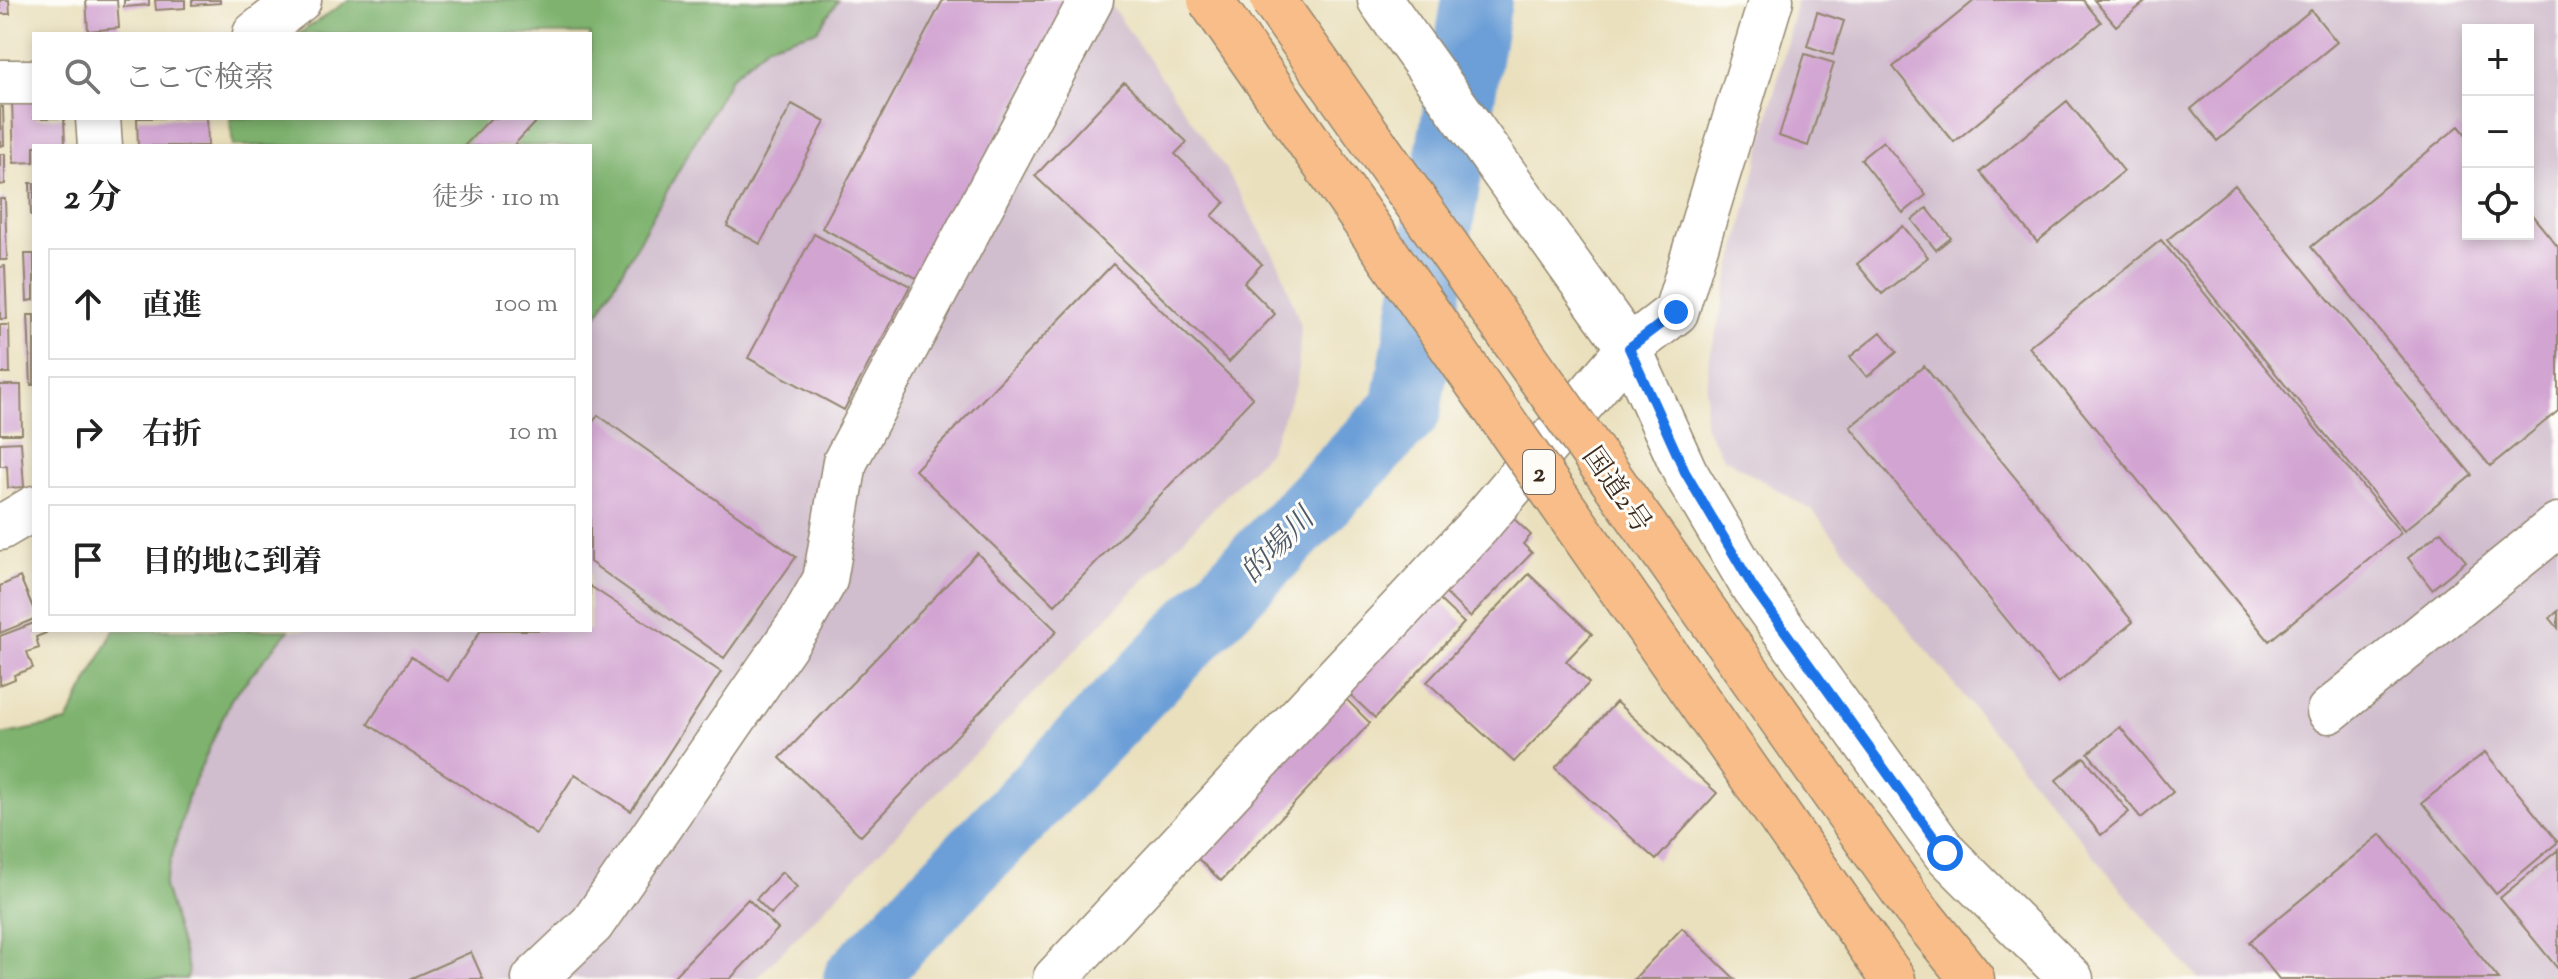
<!DOCTYPE html>
<html lang="ja">
<head>
<meta charset="utf-8">
<style>
	:root { --surface:#fff; --page:#f2f2f2; --text:#222; --muted:#767676; --line:#e0e0e0 }
	body { margin:0; font-family:"Sorts Mill Goudy","Noto Serif JP",serif; background:var(--page); color:var(--text) }
	.controls { position:absolute; right:24px; top:24px; display:grid; overflow:hidden; border-radius:0px; box-shadow:0 4px 12px #0003 }
	.controls button { width:72px; height:72px; display:grid; place-items:center; padding:0; border:0; border-bottom:2px solid var(--line); background:var(--surface); color:var(--text); font:40px sans-serif }
	.stop { position:absolute; width:24px; height:24px; margin:-18px; border:6px solid #1a73e8; border-radius:50%; background:#fff }
	.stop.end { background:#1a73e8; border-color:#fff; box-shadow:0 2px 8px #0008 }
	.list { margin:0; padding:0; list-style:none }
	h2 { display:flex; justify-content:space-between; align-items:center; height:104px; margin:0; padding:0 32px; font-size:34px }
	h2 small { font-size:26px; font-weight:400; color:var(--muted) }
	.list li { display:grid; grid-template-columns:52px 1fr auto; gap:24px; align-items:center; box-sizing:border-box; height:112px; margin:0 16px 16px; padding:0 16px; border:2px solid var(--line); border-radius:0px }
	.list b { display:block; font-size:30px; white-space:nowrap }
	.list em { font-size:26px; font-style:normal; color:var(--muted) }
	.icon { flex:none; width:44px; height:44px; fill:none; stroke:currentColor; stroke-width:2; stroke-linecap:round; stroke-linejoin:round }
	.map { position:relative; flex:none; width:2558px; height:979px; overflow:hidden }
	.search { position:absolute; background:var(--surface); box-shadow:0 4px 12px #0003; left:32px; top:32px; width:560px; height:88px; display:flex; align-items:center; gap:20px; box-sizing:border-box; padding:0 28px; border-radius:0px; color:var(--muted); font-size:30px }
	.panel { position:absolute; background:var(--surface); box-shadow:0 4px 12px #0003; left:32px; top:144px; width:560px; height:488px; border-radius:0px }
	.map>svg:first-child { display:block }
	.industrial { fill:#d0bdcd; fill-rule:evenodd }
	.forest { fill:#7eb26e; stroke:#5c6e46; stroke-width:2 }
	.lines { fill:none; stroke-linecap:round; stroke-linejoin:round }
	.river { stroke:#6c9fd7; stroke-width:70 }
	.building { fill:#d2a4d2 }
	.minor-casing { stroke:#92856e; stroke-width:47 }
	.highway-casing { stroke:#92856e; stroke-width:47 }
	.minor { stroke:#fff; stroke-width:44 }
	.highway { stroke:#f8bd88; stroke-width:44 }
	.highway-bridge-casing { stroke:#92856e; stroke-width:47; stroke-linecap:butt }
	.highway-bridge { stroke:#f8bd88; stroke-width:44 }
	.route { stroke:#1a73e8; stroke-width:10 }
	.labels { text-anchor:middle; stroke-width:6; stroke-linejoin:round; paint-order:stroke }
	.shield { fill:#fdfcf7; stroke:#75695f; stroke-width:2 }
	.shield-label { font-size:26px; font-weight:bold; fill:#3b2a1e }
	.street-label { font-size:28px; fill:#3b2a1e; stroke:#fdfcf7 }
	.water-label { font-size:30px; font-style:italic; fill:#4f5968; stroke:#fdfcf7 }
</style>
</head>
<body>
<div class="map">
<svg width="2558" height="979" viewBox="0 0 2558 979">
	<rect width="100%" height="100%" fill="#fdfcf7"/>
	<filter id="ink" filterUnits="userSpaceOnUse"><feTurbulence type="fractalNoise" baseFrequency=".0125" numOctaves="2"/><feDisplacementMap in="SourceGraphic" scale="16" xChannelSelector="R" yChannelSelector="G"/><feConvolveMatrix kernelMatrix="1 2 1 2 8 2 1 2 1" color-interpolation-filters="sRGB"/></filter>
	<filter id="wash" filterUnits="userSpaceOnUse"><feTurbulence type="fractalNoise" baseFrequency=".006" numOctaves="4" result="noise"/><feDisplacementMap in="SourceGraphic" scale="32" xChannelSelector="R" yChannelSelector="G"/><feGaussianBlur stdDeviation="1.8" result="paint"/><feColorMatrix in="noise" values="0 0 0 0 0 0 0 0 0 0 0 0 0 0 0 0 0 1.4 0 .05"/><feComposite in="paint" operator="in"/></filter>
	<g filter="url(#wash)">
		<rect width="100%" height="100%" fill="#eae0bd"/>
		<path class="industrial" d="M 838,0 L 1107,0 L 1225,168 L 1280,266 L 1301,326 L 1297,383 L 1269,451 L 756,979 L 186,979 L 189,972 L 164,887 L 188,796 L 231,699 L 284,634 L 289,630 L 590,630 L 590,328 L 731,77 L 768,45 L 818,30 Z
			M 1797,0 L 2558,0 L 2558,979 L 2199,979 L 2143,916 L 1813,511 L 1724,458 L 1704,425 L 1708,364 ZM 2468,30 L 2528,30 L 2528,234 L 2468,234 Z"/>
		<path class="forest" d="M 349,0 L 838,0 L 818,30 L 768,45 L 731,77 L 590,328 L 590,146 L 233,146 L 230,118 L 590,118 L 590,34 L 298,34 Z
			M 114,630 L 289,630 L 231,699 L 188,796 L 164,886 L 189,972 L 186,979 L 8,979 L 0,977 L 0,735 L 67,722 Z"/>
		<g class="lines">
			<path class="river" d="M 858,979 L 1406,410 L 1477,0"/>
		</g>
		<g id="blocks">
			<path class="building" d="M 0,0 L 9,0 L 10,14 L 0,14 Z
				M 86,0 L 117,0 L 119,28 L 88,31 Z
				M 124,0 L 149,0 L 149,5 L 124,7 Z
				M 155,0 L 185,0 L 185,8 L 156,10 Z
				M 192,0 L 220,0 L 220,3 L 192,5 Z
				M 943,0 L 1068,0 L 920,280 L 822,228 Z
				M 1975,0 L 2083,0 L 2101,22 L 1954,142 L 1893,67 Z
				M 2094,0 L 2147,0 L 2116,26 Z
				M 2311,10 L 2337,42 L 2217,141 L 2191,109 Z
				M 1817,12 L 1844,21 L 1833,55 L 1807,46 Z
				M 1805,54 L 1834,63 L 1808,146 L 1779,136 Z
				M 1124,82 L 1187,142 L 1175,154 L 1225,202 L 1212,216 L 1262,264 L 1244,283 L 1275,314 L 1229,362 L 1035,176 Z
				M 34,100 L 34,118 L 64,118 L 65,146 L 34,146 L 34,162 L 14,163 L 12,101 Z
				M 2067,101 L 2124,171 L 2037,242 L 1980,172 Z
				M 792,104 L 825,122 L 760,244 L 727,226 Z
				M 0,107 L 3,107 L 4,145 L 0,146 Z
				M 137,118 L 207,118 L 208,146 L 138,146 Z
				M 491,118 L 539,118 L 513,146 L 464,146 Z
				M 2459,126 L 2468,137 L 2468,234 L 2528,234 L 2528,210 L 2558,247 L 2558,411 L 2490,466 L 2311,247 Z
				M 1883,141 L 1926,195 L 1903,213 L 1861,159 Z
				M 0,154 L 5,154 L 5,184 L 0,185 Z
				M 30,183 L 34,183 L 34,215 L 31,215 Z
				M 2235,185 L 2472,475 L 2404,531 L 2167,240 Z
				M 0,199 L 5,199 L 7,260 L 0,260 Z
				M 1927,208 L 1951,238 L 1936,250 L 1912,220 Z
				M 1903,226 L 1928,257 L 1882,294 L 1857,264 Z
				M 814,234 L 910,286 L 844,410 L 748,358 Z
				M 2161,240 L 2401,533 L 2269,641 L 2029,347 Z
				M 25,254 L 34,254 L 34,300 L 27,301 Z
				M 1113,264 L 1253,398 L 1055,605 L 915,470 Z
				M 5,266 L 7,319 L 0,319 L 0,267 Z
				M 28,315 L 34,315 L 34,385 L 31,385 Z
				M 0,325 L 9,325 L 10,373 L 0,373 Z
				M 1881,332 L 1897,352 L 1867,377 L 1850,357 Z
				M 1924,366 L 2133,622 L 2058,683 L 1850,427 Z
				M 0,385 L 21,385 L 22,434 L 0,434 Z
				M 598,415 L 796,557 L 724,658 L 590,562 L 590,426 Z
				M 21,442 L 24,487 L 8,488 L 7,466 L 0,466 L 0,443 Z
				M 1508,513 L 1531,535 L 1523,544 L 1532,553 L 1470,617 L 1439,587 Z
				M 2441,531 L 2466,561 L 2432,589 L 2408,558 Z
				M 977,553 L 1057,631 L 861,836 L 780,758 Z
				M 1529,574 L 1592,634 L 1566,661 L 1589,683 L 1514,762 L 1427,682 Z
				M 20,577 L 34,610 L 34,619 L 0,633 L 0,586 Z
				M 590,586 L 721,672 L 631,811 L 575,774 L 536,834 L 368,724 L 411,657 L 448,681 L 481,630 L 590,630 Z
				M 1431,592 L 1464,623 L 1375,718 L 1342,687 Z
				M 2558,611 L 2558,628 L 2550,618 Z
				M 34,623 L 34,630 L 45,630 L 46,633 L 36,637 L 39,648 L 27,652 L 33,668 L 14,675 L 15,679 L 0,685 L 0,636 Z
				M 1339,692 L 1370,723 L 1221,881 L 1189,850 Z
				M 1616,702 L 1717,793 L 1656,860 L 1555,768 Z
				M 2120,727 L 2173,792 L 2141,818 L 2088,753 Z
				M 2485,752 L 2558,842 L 2496,894 L 2422,803 Z
				M 2084,757 L 2129,812 L 2101,835 L 2056,780 Z
				M 2381,834 L 2499,979 L 2279,979 L 2249,942 Z
				M 2558,850 L 2558,969 L 2500,898 Z
				M 782,872 L 797,887 L 771,914 L 756,899 Z
				M 748,899 L 778,929 L 730,979 L 671,979 Z
				M 1682,928 L 1735,979 L 1634,979 Z
				M 471,952 L 483,979 L 409,979 Z"/>
		</g>
	</g>
	<g filter="url(#ink)">
		<use href="#blocks" fill-opacity="0" stroke="#92856e" stroke-width="2"/>
		<g class="lines">
			<defs>
				<path id="minor" d="M 1380,0 L 1629,348 L 1685,472 L 1753,587 L 1945,853 L 2071,979
					M 255,34 L 299,0
					M 0,82 L 34,82
					M 98,118 L 100,146
					M 0,528 L 34,508
					M 2329,711 L 2558,525
					M 534,979 L 592,924 L 801,622 L 825,580 L 845,462 L 1091,0
					M 1055,979 L 1478,526 L 1629,348 L 1676,312 L 1771,0"/>
				<path id="highway" d="M 1914,907 L 1972,979
					M 1869,945 L 1893,979"/>
			</defs>
			<use href="#minor" class="minor-casing"/>
			<use href="#highway" class="highway-casing"/>
			<use href="#minor" class="minor"/>
			<use href="#highway" class="highway"/>
			<defs>
				<path id="highway-bridge" d="M 1210,0 L 1869,945
					M 1273,0 L 1914,907"/>
			</defs>
			<use href="#highway-bridge" class="highway-bridge-casing"/>
			<use href="#highway-bridge" class="highway-bridge"/>
		</g>
	</g>
	<g class="lines" filter="url(#ink)">
		<path class="route" d="M 1676,312 L 1629,348 L 1685,472 L 1753,587 L 1945,853"/>
	</g>
	<g class="labels">
		<rect class="shield" x="1523" y="450" width="32" height="44" rx="6"/>
		<g class="shield-label">
			<text x="1539" y="481">2</text>
		</g>
		<g class="street-label">
			<text transform="translate(1618 489) rotate(55)" y="10">国道2号</text>
		</g>
		<g class="water-label">
			<text transform="translate(1277 545) rotate(-46)" y="10">的場川</text>
		</g>
	</g>
</svg>
<div class="controls">
<button>+</button>
<button>−</button>
<button><svg class="icon" aria-label="locate" viewBox="0 0 24 24"><circle cx="12" cy="12" r="6"/><path d="M12 2v4M12 18v4M2 12h4M18 12h4"/></svg></button>
</div>
<div class="stop" style="left:1945px;top:853px"></div>
<div class="stop end" style="left:1676px;top:312px"></div>
<div class="search"><svg class="icon" aria-label="search" viewBox="0 0 24 24"><circle cx="10" cy="10" r="6"/><path d="M15 15l6 6"/></svg>ここで検索</div>
<section class="panel">
<h2>2 分<small>徒歩 · 110 m</small></h2>
<ul class="list">
<li><svg class="icon" aria-label="ahead" viewBox="0 0 24 24"><path d="M12 20V5M6 11l6-6 6 6"/></svg><div><b>直進</b></div><em>100 m</em></li>
<li><svg class="icon" aria-label="right" viewBox="0 0 24 24"><path d="M7 20v-9h11M14 6l5 5-5 5"/></svg><div><b>右折</b></div><em>10 m</em></li>
<li><svg class="icon" aria-label="arrive" viewBox="0 0 24 24"><path d="M6 21V4h12l-3 4 3 4H6"/></svg><div><b>目的地に到着</b></div></li>
</ul>
</section>
</div>
</body>
</html>
